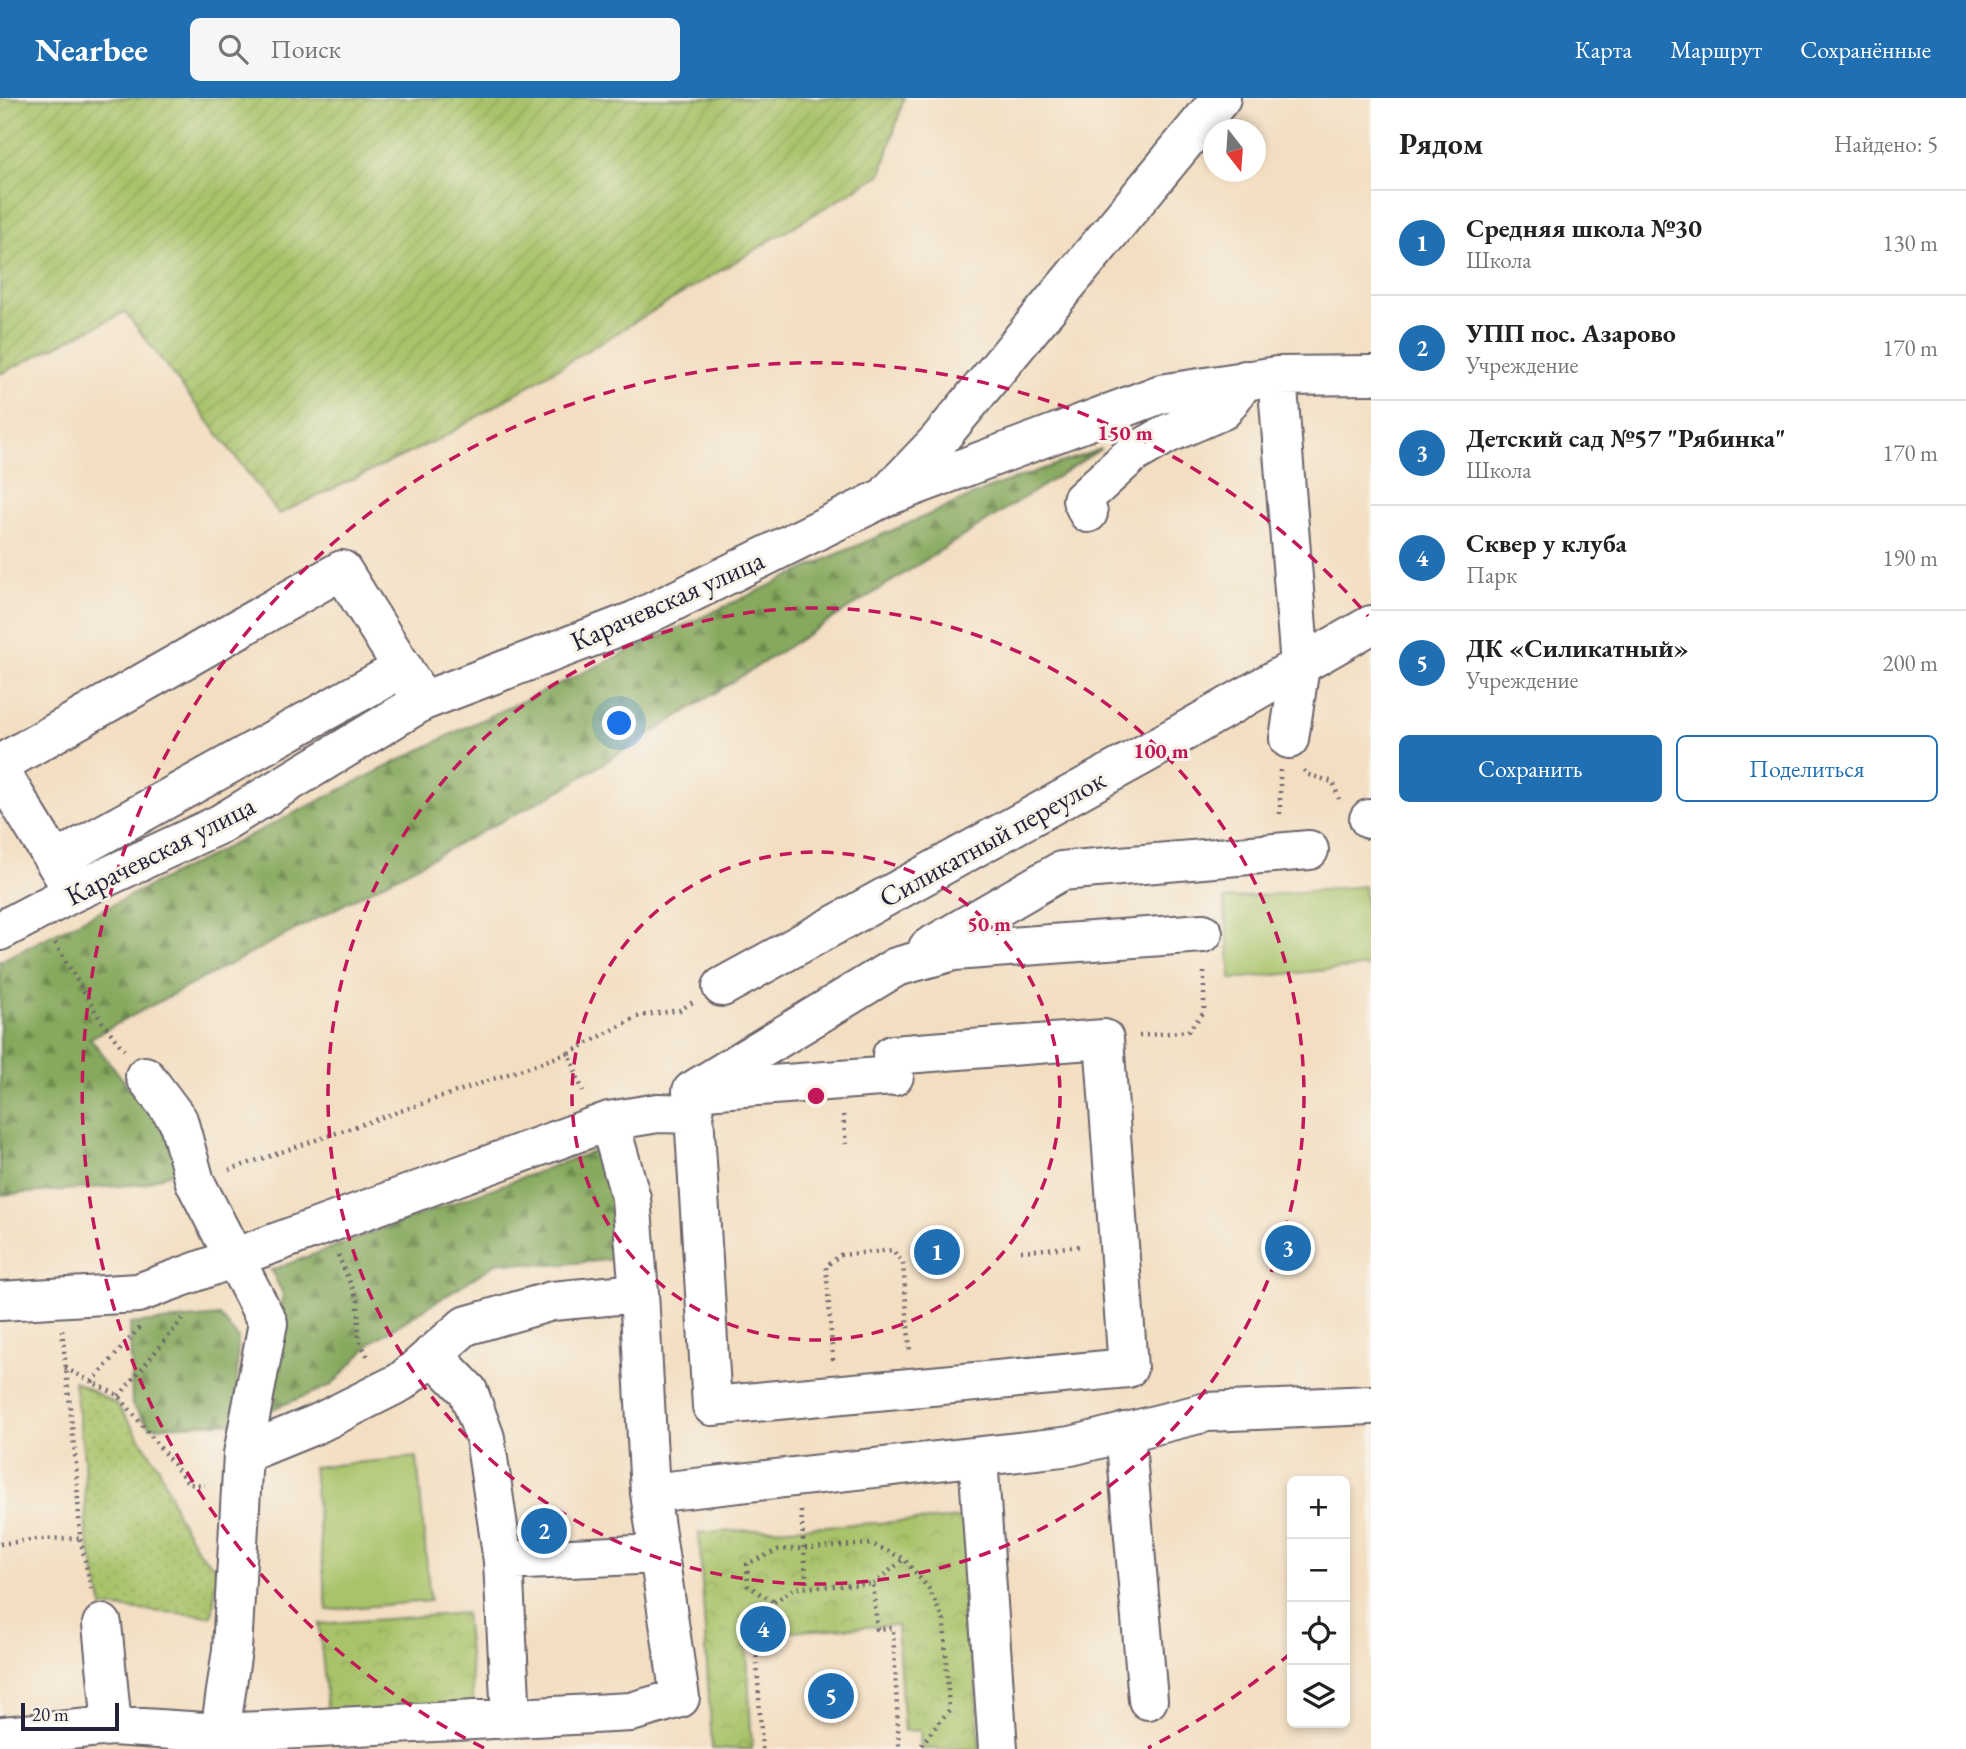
<!DOCTYPE html>
<html lang="ru">
<head>
<meta charset="utf-8">
<style>
	:root { --surface:#fff; --page:#f6f6f6; --text:#222; --muted:#767676; --line:#e0e0e0; --accent:#1f6fb2 }
	body { margin:0; font-family:"EB Garamond",serif; background:var(--page); color:var(--text) }
	.controls { position:absolute; right:21px; bottom:21px; display:grid; overflow:hidden; border-radius:10px; box-shadow:0 4px 10px #0003 }
	.controls button { width:63px; height:63px; display:grid; place-items:center; padding:0; border:0; border-bottom:2px solid var(--line); background:var(--surface); color:var(--text); font:35px sans-serif }
	.compass { position:absolute; left:1203px; top:21px; width:63px; height:63px; border-radius:50%; background:var(--surface); box-shadow:0 4px 10px #0003; rotate:163deg }
	.scale { position:absolute; left:21px; bottom:18px; width:98px; box-sizing:border-box; padding-left:7px; border:4px solid #22223b; border-top:0; font-size:19px; line-height:24px; white-space:nowrap; color:#22223b; -webkit-text-stroke:5px #f7f3e8; paint-order:stroke }
	.you { position:absolute; left:620px; top:626px; width:24px; height:24px; margin:-18px; border:5px solid #fff; border-radius:50%; background:#1a73e8; box-shadow:0 0 0 10px #1a73e833 }
	.badge { display:grid; place-items:center; width:46px; height:46px; border-radius:50%; background:var(--accent); color:#fff; font-size:23px; font-weight:700 }
	.pin { position:absolute; translate:-50% -50%; border:4px solid #fff; box-shadow:0 2px 7px #0006 }
	.list { margin:0; padding:0; list-style:none }
	h2 { display:flex; justify-content:space-between; align-items:center; height:91px; margin:0; padding:0 28px; font-size:30px }
	h2 small { font-size:23px; font-weight:400; color:var(--muted) }
	.list li { display:grid; grid-template-columns:46px 1fr auto; gap:21px; align-items:center; box-sizing:border-box; height:105px; padding:0 28px; border-top:2px solid var(--line) }
	.list b { display:block; font-size:26px; white-space:nowrap }
	.list p { margin:0; font-size:23px; white-space:nowrap; color:var(--muted) }
	.list em { font-size:23px; font-style:normal; color:var(--muted) }
	.actions { display:flex; gap:14px; padding:21px 28px }
	.actions a { flex:1; padding:16px 0; border:2px solid var(--accent); border-radius:10px; text-align:center; font-size:24px; color:var(--accent) }
	.actions .main { background:var(--accent); color:#fff }
	.icon { flex:none; width:38px; height:38px; fill:none; stroke:currentColor; stroke-width:2; stroke-linecap:round; stroke-linejoin:round }
	.map { position:relative; flex:none; width:1371px; height:1651px; overflow:hidden }
	header { display:flex; align-items:center; gap:42px; box-sizing:border-box; height:98px; padding:0 35px; background:var(--accent); color:#fff }
	header strong { font-size:33px }
	nav { display:flex; gap:38px; margin-inline-start:auto; font-size:24px }
	.search { width:490px; height:63px; background:var(--page); display:flex; align-items:center; gap:18px; box-sizing:border-box; padding:0 24px; border-radius:10px; color:var(--muted); font-size:26px }
	main { display:flex }
	aside { flex:1; background:var(--surface) }
	.map>svg:first-child { display:block }
	.grass { fill:url(#grass-dots); stroke:#657252; stroke-width:2 }
	.forest { fill:url(#forest-firs); stroke:#54664c; stroke-width:2 }
	.park { fill:url(#park-crowns); stroke:#657252; stroke-width:2 }
	.garden { fill:url(#garden-furrows); stroke:#657252; stroke-width:2 }
	.pitch { fill:#a8c369; stroke:#657252; stroke-width:2 }
	.lines { fill:none; stroke-linecap:round; stroke-linejoin:round }
	.minor-casing { stroke:#6b646a; stroke-width:42 }
	.path { stroke:#6b646a; stroke-width:4.5; stroke-dasharray:2 5; stroke-linecap:butt }
	.minor { stroke:#fff; stroke-width:38 }
	.ring { fill:none; stroke:#c2185b; stroke-width:3.5; stroke-dasharray:12 9 }
	.labels { text-anchor:middle; stroke-width:6; stroke-linejoin:round; paint-order:stroke }
	.street-label { font-size:28px; fill:#22223b; stroke:#f7f3e8 }
	.centre { fill:#c2185b; stroke:#f7f3e8; stroke-width:3.5 }
	.ring-label { font-size:21px; text-anchor:middle; font-weight:bold; fill:#c2185b; stroke:#f7f3e8; stroke-width:6; stroke-linejoin:round; paint-order:stroke }
</style>
</head>
<body>
<header>
<strong>Nearbee</strong>
<div class="search"><svg class="icon" aria-label="search" viewBox="0 0 24 24"><circle cx="10" cy="10" r="6"/><path d="M15 15l6 6"/></svg>Поиск</div>
<nav><a>Карта</a><a>Маршрут</a><a>Сохранённые</a></nav>
</header>
<main>
<div class="map">
<svg width="1371" height="1651" viewBox="0 0 1371 1651">
	<defs>
		<pattern id="grass-dots" width="8" height="8" patternUnits="userSpaceOnUse" patternTransform="scale(1.75)"><rect width="8" height="8" fill="#a8c369"/><path d="M2 2h.1M6 6h.1" fill="none" stroke="#90a75c" stroke-width="1.8" stroke-linecap="round"/></pattern>
		<pattern id="forest-firs" width="22" height="20" patternUnits="userSpaceOnUse" patternTransform="scale(1.75)"><rect width="22" height="20" fill="#86a95d"/><path d="M5 1l3.5 6h-7zM16 11l3.5 6h-7z" fill="#6d894e"/></pattern>
		<pattern id="park-crowns" width="20" height="18" patternUnits="userSpaceOnUse" patternTransform="scale(1.75)"><rect width="20" height="18" fill="#a8c369"/><path d="M2 6a3 3 0 1 1 6 0M12 15a3 3 0 1 1 6 0" fill="none" stroke="#90a75c"/></pattern>
		<pattern id="garden-furrows" width="10" height="10" patternUnits="userSpaceOnUse" patternTransform="scale(1.75)"><rect width="10" height="10" fill="#a8c369"/><path d="M-1 1l2-2M0 10L10 0M9 11l2-2" fill="none" stroke="#90a75c"/></pattern>
	</defs>
	<rect width="100%" height="100%" fill="#f7f3e8"/>
	<filter id="ink" filterUnits="userSpaceOnUse"><feTurbulence type="fractalNoise" baseFrequency=".0143" numOctaves="2"/><feDisplacementMap in="SourceGraphic" scale="14" xChannelSelector="R" yChannelSelector="G"/><feConvolveMatrix kernelMatrix="1 2 1 2 8 2 1 2 1" color-interpolation-filters="sRGB"/></filter>
	<filter id="wash" filterUnits="userSpaceOnUse"><feTurbulence type="fractalNoise" baseFrequency=".00686" numOctaves="4" result="noise"/><feDisplacementMap in="SourceGraphic" scale="28" xChannelSelector="R" yChannelSelector="G"/><feGaussianBlur stdDeviation="1.57" result="paint"/><feColorMatrix in="noise" values="0 0 0 0 0 0 0 0 0 0 0 0 0 0 0 0 0 1.4 0 .05"/><feComposite in="paint" operator="in"/></filter>
	<g filter="url(#wash)">
		<rect width="100%" height="100%" fill="#f3dec1"/>
		<path class="grass" d="M 74,1283 L 116,1306 L 127,1321 L 159,1369 L 178,1419 L 198,1453 L 217,1471 L 212,1518 L 103,1509 L 86,1435 L 84,1360 Z"/>
		<path class="forest" d="M 1101,351 L 563,691 L 90,940 L 191,1067 L 143,1086 L 0,1097 L 0,863 L 458,633 L 833,458 L 997,387 Z
			M 594,1053 L 606,1080 L 630,1160 L 552,1167 L 499,1164 L 372,1244 L 332,1287 L 258,1317 L 283,1196 L 271,1172 Z
			M 220,1218 L 238,1240 L 236,1324 L 150,1329 L 132,1307 L 130,1226 Z"/>
		<path class="park" d="M 965,1420 L 980,1651 L 921,1651 L 920,1632 L 904,1633 L 897,1527 L 746,1536 L 752,1651 L 712,1651 L 699,1435 Z
			M 465,1515 L 474,1607 L 328,1616 L 319,1526 Z"/>
		<path class="garden" d="M 0,0 L 904,0 L 881,76 L 445,338 L 279,416 L 125,214 L 0,276 Z"/>
		<path class="pitch" d="M 1364,788 L 1371,868 L 1231,881 L 1224,801 Z
			M 417,1359 L 430,1503 L 327,1512 L 313,1369 Z"/>
	</g>
	<g filter="url(#ink)">
		<g class="lines">
			<defs>
				<path id="minor" d="M 1277,278 L 1300,568 L 1289,641
					M 891,392 L 937,344 L 1221,0
					M 1088,415 L 1082,402 L 1131,357 L 1167,336 L 1223,312 L 1245,282
					M 0,666 L 342,472 L 423,603
					M 0,673 L 68,785
					M 1369,721 L 1371,721
					M 55,763 L 403,570
					M 0,833 L 74,794 L 220,726 L 423,603 L 634,523 L 885,399 L 1161,296 L 1277,278 L 1371,277
					M 928,850 L 1061,773 L 1309,752
					M 722,889 L 1152,652 L 1371,527
					M 145,978 L 178,1022 L 195,1084 L 268,1225 L 243,1356 L 232,1552 L 220,1635 L 221,1651
					M 697,990 L 896,869 L 954,853 L 1203,835
					M 0,1203 L 138,1195 L 609,1023
					M 432,1256 L 468,1293 L 485,1340 L 503,1463
					M 1125,1334 L 1148,1602
					M 243,1356 L 319,1325 L 401,1284 L 465,1228 L 552,1203 L 639,1195
					M 978,1359 L 998,1651
					M 650,1395 L 1071,1348 L 1207,1314 L 1371,1307
					M 102,1526 L 112,1628
					M 511,1620 L 503,1463 L 659,1456
					M 3,1638 L 112,1628 L 220,1635 L 631,1614 L 680,1600 L 650,1395 L 639,1195 L 631,1100 L 609,1023 L 658,1015 L 694,1016 L 692,993 L 894,978 L 892,957 L 1104,941 L 1128,1270 L 712,1308 L 694,1016"/>
			</defs>
			<use href="#minor" class="minor-casing"/>
			<path class="path" d="M 1280,672 L 1280,720
				M 1304,672 L 1306,676 L 1333,684 L 1339,701
				M 55,845 L 100,921 L 124,952
				M 1139,938 L 1188,933 L 1204,914 L 1204,871
				M 569,955 L 639,918 L 680,912 L 693,904
				M 843,1017 L 846,1046
				M 229,1072 L 569,955 L 584,997
				M 1021,1153 L 1083,1148
				M 338,1157 L 358,1203 L 359,1242 L 369,1261
				M 62,1232 L 76,1367 L 80,1440 L 92,1494
				M 833,1262 L 826,1168 L 840,1157 L 893,1152 L 903,1166 L 910,1254
				M 65,1270 L 119,1298 L 189,1386 L 205,1387
				M 92,1284 L 140,1229
				M 119,1298 L 186,1217
				M 801,1413 L 807,1489
				M 0,1446 L 38,1441 L 80,1440
				M 873,1486 L 904,1461
				M 774,1504 L 795,1490 L 873,1486 L 877,1531 L 893,1530 L 899,1651
				M 762,1651 L 756,1547 L 776,1546 L 774,1504 L 748,1488 L 747,1466 L 778,1452 L 872,1446 L 904,1461 L 929,1491 L 944,1523 L 949,1612 L 918,1651"/>
			<use href="#minor" class="minor"/>
		</g>
	</g>
	<g class="ring">
		<circle cx="816" cy="998" r="244"/>
		<circle cx="816" cy="998" r="488"/>
		<path d="M1291 1555A732 732 0 0 1 1148 1650M484 1650A732 732 0 1 1 1368 518"/>
	</g>
	<g class="labels">
		<g class="street-label">
			<text transform="translate(667 502) rotate(-24)" y="10">Карачевская улица</text>
			<text transform="translate(992 740) rotate(-29)" y="10">Силикатный переулок</text>
			<text transform="translate(160 752) rotate(-27)" y="10">Карачевская улица</text>
		</g>
	</g>
	<circle cx="816" cy="998" r="10" class="centre"/>
	<g class="ring-label">
		<text x="1125" y="342">150 m</text>
		<text x="1161" y="660">100 m</text>
		<text x="989" y="833">50 m</text>
	</g>
</svg>
<div class="controls">
<button>+</button>
<button>−</button>
<button><svg class="icon" aria-label="locate" viewBox="0 0 24 24"><circle cx="12" cy="12" r="6"/><path d="M12 2v4M12 18v4M2 12h4M18 12h4"/></svg></button>
<button><svg class="icon" aria-label="layers" viewBox="0 0 24 24"><path d="M12 4l9 5-9 5-9-5zM3 14l9 5 9-5"/></svg></button>
</div>
<svg class="compass" viewBox="-18 -18 36 36"><path d="M0-13l5 13h-10z" fill="#e53935"/><path d="M0 13l5-13h-10z" fill="#767676"/></svg>
<div class="scale">20 m</div>
<div class="you"></div>
<div class="pin badge" style="left:937px;top:1154px">1</div>
<div class="pin badge" style="left:544px;top:1433px">2</div>
<div class="pin badge" style="left:1288px;top:1150px">3</div>
<div class="pin badge" style="left:763px;top:1531px">4</div>
<div class="pin badge" style="left:831px;top:1598px">5</div>
</div>
<aside>
<h2>Рядом<small>Найдено: 5</small></h2>
<ul class="list">
<li><span class="badge">1</span><div><b>Средняя школа №30</b><p>Школа</p></div><em>130 m</em></li>
<li><span class="badge">2</span><div><b>УПП пос. Азарово</b><p>Учреждение</p></div><em>170 m</em></li>
<li><span class="badge">3</span><div><b>Детский сад №57 &quot;Рябинка&quot;</b><p>Школа</p></div><em>170 m</em></li>
<li><span class="badge">4</span><div><b>Сквер у клуба</b><p>Парк</p></div><em>190 m</em></li>
<li><span class="badge">5</span><div><b>ДК «Силикатный»</b><p>Учреждение</p></div><em>200 m</em></li>
</ul>
<div class="actions"><a class="main">Сохранить</a><a>Поделиться</a></div>
</aside>
</main>
</body>
</html>
